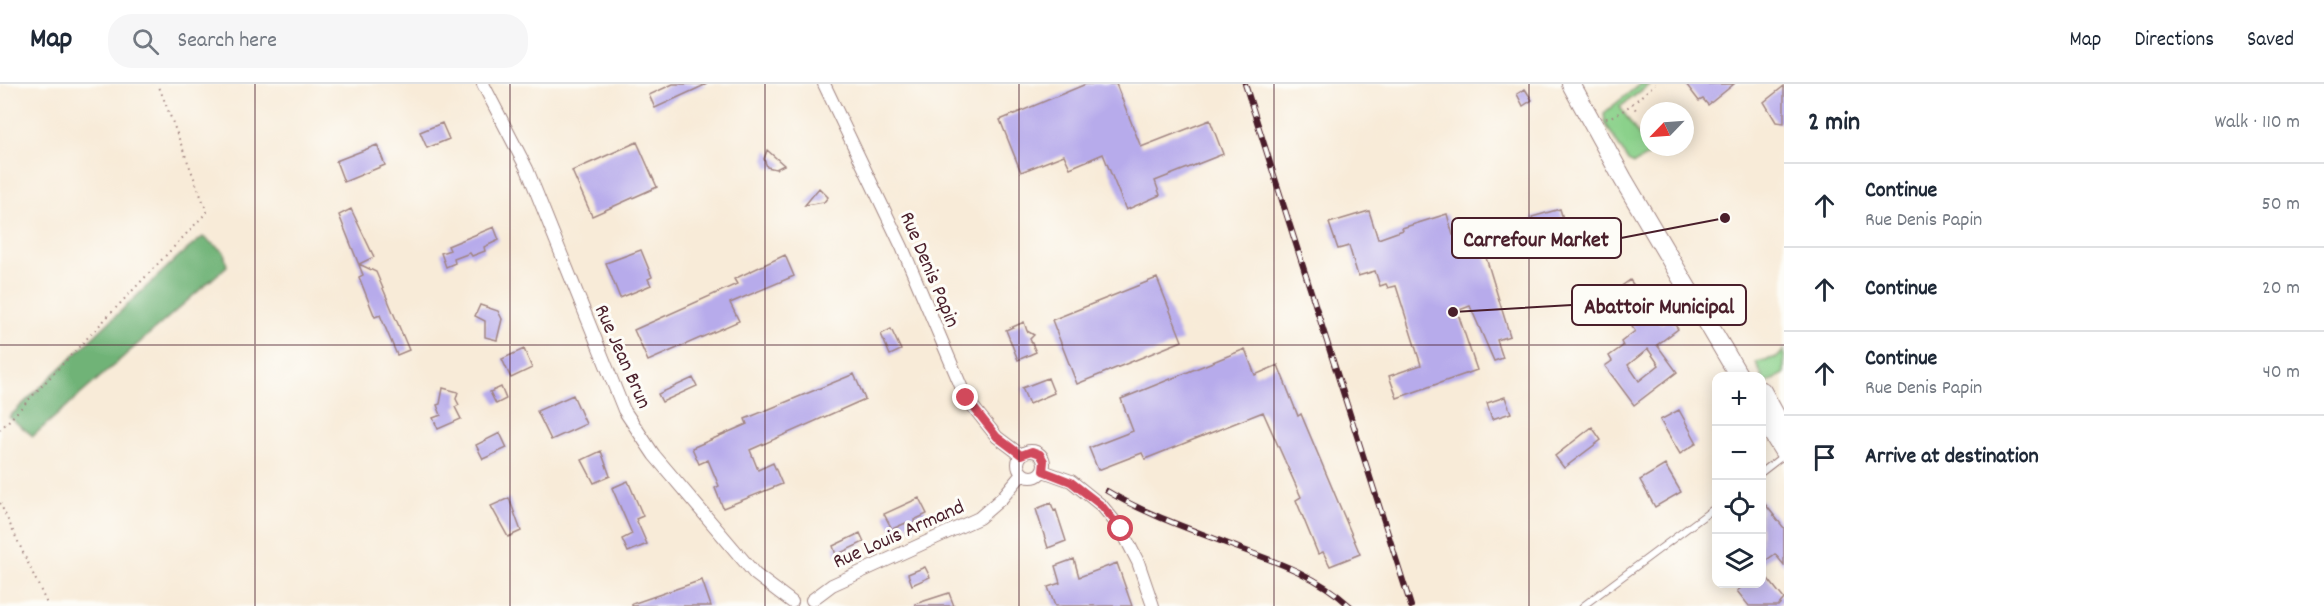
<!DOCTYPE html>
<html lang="en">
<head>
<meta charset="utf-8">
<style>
	:root { --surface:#fff; --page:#f6f6f7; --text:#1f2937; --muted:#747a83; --line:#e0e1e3 }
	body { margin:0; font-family:Dekko,sans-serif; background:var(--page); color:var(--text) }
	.controls { position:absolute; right:18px; bottom:18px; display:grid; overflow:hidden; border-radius:12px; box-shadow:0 3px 15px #0003 }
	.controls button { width:54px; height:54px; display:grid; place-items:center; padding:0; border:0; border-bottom:2px solid var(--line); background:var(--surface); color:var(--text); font:30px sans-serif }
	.compass { position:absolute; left:1640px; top:18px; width:54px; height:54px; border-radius:50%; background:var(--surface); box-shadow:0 3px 15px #0003; rotate:245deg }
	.stop { position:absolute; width:18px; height:18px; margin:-14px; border:4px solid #d1495b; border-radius:50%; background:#fff }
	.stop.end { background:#d1495b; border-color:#fff; box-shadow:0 2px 6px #0008 }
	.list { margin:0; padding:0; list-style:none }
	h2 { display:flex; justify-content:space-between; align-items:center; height:78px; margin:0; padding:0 24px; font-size:26px }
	h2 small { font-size:20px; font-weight:400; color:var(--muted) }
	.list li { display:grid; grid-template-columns:39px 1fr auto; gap:18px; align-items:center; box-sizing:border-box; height:84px; padding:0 24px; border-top:2px solid var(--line) }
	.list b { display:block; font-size:22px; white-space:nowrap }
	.list p { margin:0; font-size:20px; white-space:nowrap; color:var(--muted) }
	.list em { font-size:20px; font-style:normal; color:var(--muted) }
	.icon { flex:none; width:33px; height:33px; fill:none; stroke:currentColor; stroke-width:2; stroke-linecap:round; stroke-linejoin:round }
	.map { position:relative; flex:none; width:1784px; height:522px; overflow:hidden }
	header { display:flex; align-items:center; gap:36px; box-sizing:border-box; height:84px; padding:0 30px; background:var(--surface); border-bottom:2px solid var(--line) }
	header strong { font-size:28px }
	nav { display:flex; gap:33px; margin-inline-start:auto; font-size:21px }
	.search { width:420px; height:54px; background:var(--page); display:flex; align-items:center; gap:15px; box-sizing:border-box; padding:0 21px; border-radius:24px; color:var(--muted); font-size:22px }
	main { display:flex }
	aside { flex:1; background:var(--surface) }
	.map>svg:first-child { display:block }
	.green { fill:#8bd18b; stroke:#6a785b; stroke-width:1.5 }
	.forest { fill:#70b377; stroke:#5d6951; stroke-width:1.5 }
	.building { fill:#b7abeb; fill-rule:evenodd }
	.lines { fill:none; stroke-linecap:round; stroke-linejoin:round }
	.lane-casing { stroke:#a18582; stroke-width:8 }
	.street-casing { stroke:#a18582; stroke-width:14 }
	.secondary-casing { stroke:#a18582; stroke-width:20 }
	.path { stroke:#a18582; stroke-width:2; stroke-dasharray:1.5 4.5; stroke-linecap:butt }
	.lane { stroke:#fff; stroke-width:6 }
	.street { stroke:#fff; stroke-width:12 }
	.secondary { stroke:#fff; stroke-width:18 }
	.rail-casing { stroke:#4a1f2b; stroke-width:6 }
	.rail { stroke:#fdfcf7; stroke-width:4; stroke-dasharray:11; stroke-linecap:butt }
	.route { stroke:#d1495b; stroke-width:8 }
	.grid { fill:none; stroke:#4a1f2b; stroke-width:1.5; stroke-opacity:0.55 }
	.labels { text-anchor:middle; stroke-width:6; stroke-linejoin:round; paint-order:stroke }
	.street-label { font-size:21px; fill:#4a1f2b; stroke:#fdfcf7 }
	.leader { fill:none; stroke:#4a1f2b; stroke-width:2 }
	.callout-dot { fill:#4a1f2b; stroke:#fdfcf7; stroke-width:2 }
	.callout { fill:#fdfcf7; stroke:#4a1f2b; stroke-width:2 }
	.callout-label { font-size:22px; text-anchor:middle; font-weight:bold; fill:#4a1f2b }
</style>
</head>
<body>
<header>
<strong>Map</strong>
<div class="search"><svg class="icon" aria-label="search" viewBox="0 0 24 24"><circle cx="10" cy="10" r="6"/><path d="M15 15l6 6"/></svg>Search here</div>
<nav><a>Map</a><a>Directions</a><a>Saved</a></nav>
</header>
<main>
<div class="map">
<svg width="1784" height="522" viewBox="0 0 1784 522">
	<rect width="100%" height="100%" fill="#fdfcf7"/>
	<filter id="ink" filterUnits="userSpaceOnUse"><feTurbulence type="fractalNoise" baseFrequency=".0167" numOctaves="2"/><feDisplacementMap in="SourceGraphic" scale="12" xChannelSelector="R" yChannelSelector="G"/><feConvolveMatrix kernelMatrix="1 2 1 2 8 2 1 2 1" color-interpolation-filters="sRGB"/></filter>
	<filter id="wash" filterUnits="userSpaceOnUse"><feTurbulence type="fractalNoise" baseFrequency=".008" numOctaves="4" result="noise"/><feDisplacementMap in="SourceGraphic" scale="24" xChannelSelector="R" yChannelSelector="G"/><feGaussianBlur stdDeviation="1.35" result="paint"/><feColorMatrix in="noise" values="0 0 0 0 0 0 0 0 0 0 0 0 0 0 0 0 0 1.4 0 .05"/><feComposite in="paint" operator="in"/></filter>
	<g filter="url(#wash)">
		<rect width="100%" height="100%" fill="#f8ebd8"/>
		<path class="green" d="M 1640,0 L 1650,0 L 1620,23 L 1651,70 L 1634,80 L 1628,77 L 1605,39 L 1604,29 Z
			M 1784,266 L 1784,290 L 1765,300 L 1756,278 L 1778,273 Z"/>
		<path class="forest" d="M 203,153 L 224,168 L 227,182 L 33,352 L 9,333 L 179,172 Z"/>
		<g id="blocks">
			<path class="building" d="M 673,0 L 707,0 L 655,24 L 649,11 Z
				M 1086,0 L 1116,0 L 1141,63 L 1210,36 L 1223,70 L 1155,97 L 1160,111 L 1126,126 L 1103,70 L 1070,84 L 1064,71 L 1021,88 L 1000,36 Z
				M 1686,0 L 1734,0 L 1708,21 L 1703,15 L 1699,17 Z
				M 1784,2 L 1784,39 L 1776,38 L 1764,18 Z
				M 1525,5 L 1532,16 L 1523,22 L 1517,10 Z
				M 442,39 L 449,55 L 427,64 L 420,48 Z
				M 637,58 L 657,103 L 592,132 L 572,87 Z
				M 377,61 L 385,81 L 344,98 L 336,77 Z
				M 767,66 L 784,81 L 776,85 L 767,83 L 764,75 Z
				M 819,104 L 828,113 L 824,118 L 805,121 Z
				M 351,125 L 374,173 L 359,180 L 376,188 L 409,266 L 397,271 L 380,231 L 375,233 L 374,231 L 359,193 L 363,191 L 339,131 Z
				M 1560,125 L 1565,141 L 1559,143 L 1561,147 L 1545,152 L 1543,147 L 1533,150 L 1530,140 L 1533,139 L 1532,133 Z
				M 1369,127 L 1378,155 L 1403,146 L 1402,144 L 1447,130 L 1453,151 L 1477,144 L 1510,252 L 1497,256 L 1503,274 L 1494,277 L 1470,222 L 1457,227 L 1477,286 L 1397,314 L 1389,292 L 1421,281 L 1396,202 L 1388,204 L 1386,200 L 1380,202 L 1375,187 L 1358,192 L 1349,162 L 1338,165 L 1329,139 Z
				M 494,143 L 499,156 L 484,163 L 485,167 L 472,172 L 470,169 L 454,175 L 455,179 L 446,183 L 441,169 L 450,166 L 448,162 Z
				M 641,166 L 652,193 L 648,195 L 651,201 L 620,214 L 606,179 Z
				M 785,171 L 794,192 L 730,219 L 739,237 L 648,277 L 634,246 L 737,200 L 734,195 Z
				M 1157,194 L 1182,257 L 1077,300 L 1052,236 Z
				M 1630,196 L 1661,240 L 1670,234 L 1678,245 L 1657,261 L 1677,288 L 1634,321 L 1605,282 L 1612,277 L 1609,272 L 1623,262 L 1621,258 L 1635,247 L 1615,218 L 1624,211 L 1619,204 ZM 1648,265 L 1659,281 L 1639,297 L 1628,281 Z
				M 480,221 L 498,227 L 502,235 L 497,256 L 485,253 L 485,237 L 475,232 Z
				M 1024,238 L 1027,247 L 1034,251 L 1030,255 L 1036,268 L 1018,276 L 1006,246 Z
				M 891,245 L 901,266 L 890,271 L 881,250 Z
				M 524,265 L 532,284 L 511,294 L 502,275 Z
				M 1245,265 L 1255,291 L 1278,281 L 1298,332 L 1301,330 L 1360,470 L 1330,482 L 1323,468 L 1318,470 L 1296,416 L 1301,413 L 1263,328 L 1145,375 L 1142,369 L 1098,386 L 1089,364 L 1133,347 L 1121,315 Z
				M 854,290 L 865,315 L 750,366 L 758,386 L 773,379 L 782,400 L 723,424 L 715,404 L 719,402 L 708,376 L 699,380 L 692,364 L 747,340 L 745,335 Z
				M 693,294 L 697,302 L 662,318 L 658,310 Z
				M 1048,294 L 1054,309 L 1029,320 L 1022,304 Z
				M 501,303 L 506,315 L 496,320 L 490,308 Z
				M 443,304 L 458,308 L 456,315 L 459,321 L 455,323 L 461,335 L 438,345 L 433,334 L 441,331 L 437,321 L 440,320 Z
				M 573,311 L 586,340 L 551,356 L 537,327 Z
				M 1505,313 L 1511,329 L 1492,335 L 1487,319 Z
				M 1679,326 L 1697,359 L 1680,370 L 1660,336 Z
				M 1592,343 L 1601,356 L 1564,384 L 1555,372 Z
				M 500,349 L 507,364 L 483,375 L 476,361 Z
				M 601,367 L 610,392 L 594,399 L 582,376 Z
				M 1665,381 L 1681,408 L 1655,423 L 1640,396 Z
				M 628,397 L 643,432 L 636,435 L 647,460 L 628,468 L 622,455 L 632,450 L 612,404 Z
				M 509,414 L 521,447 L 508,453 L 491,422 Z
				M 919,414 L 927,430 L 914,436 L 915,448 L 906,439 L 892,445 L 884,430 Z
				M 1761,415 L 1784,444 L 1784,481 L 1775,470 L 1761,480 Z
				M 1051,419 L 1054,427 L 1056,426 L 1066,457 L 1048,464 L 1036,425 Z
				M 860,449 L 864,458 L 836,471 L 833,462 Z
				M 1074,475 L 1079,493 L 1117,479 L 1132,522 L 1055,522 L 1048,503 L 1060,499 L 1055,482 Z
				M 925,483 L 930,493 L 912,501 L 908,490 Z
				M 1761,486 L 1784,515 L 1778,522 L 1749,522 L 1737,507 L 1746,500 L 1761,500 Z
				M 702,496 L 711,522 L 632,522 L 632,520 Z
				M 949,509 L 954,522 L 916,522 L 915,520 Z"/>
		</g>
	</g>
	<g filter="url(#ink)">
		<use href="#blocks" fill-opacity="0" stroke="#a18582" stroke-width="1.5"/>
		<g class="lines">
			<defs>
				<path id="lane" d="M 1762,388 L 1784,371
					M 1583,522 L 1716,423"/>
				<path id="street" d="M 483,0 L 527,85 L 624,326 L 654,371 L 755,490 L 792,518
					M 824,0 L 902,163 L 966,314 L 997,353 L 1021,371
					M1018 380a13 13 0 1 1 26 0a13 13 0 1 1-26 0Z
					M 1043,387 L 1071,397 L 1102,422 L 1121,445 L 1138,478 L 1153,522
					M 812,516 L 832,501 L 979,434 L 1002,414 L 1022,390"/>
				<path id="secondary" d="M 1571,0 L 1623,95 L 1739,292
					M 1762,307 L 1784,347
					M 1765,337 L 1784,368"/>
			</defs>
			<use href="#lane" class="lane-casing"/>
			<use href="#street" class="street-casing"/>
			<use href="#secondary" class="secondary-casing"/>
			<path class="path" d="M 1632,19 L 1637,28
				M 1606,34 C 1624,30 1641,12 1655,0
				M 0,346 L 207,128 L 158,0
				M 0,419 L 48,522"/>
			<use href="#lane" class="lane"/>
			<use href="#street" class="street"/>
			<use href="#secondary" class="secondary"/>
			<defs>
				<path id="rail" d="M 1245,0 L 1411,522
					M 1107,407 C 1149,432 1196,447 1241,465 C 1280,479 1319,493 1350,522"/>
			</defs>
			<use href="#rail" class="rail-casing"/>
			<use href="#rail" class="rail"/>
		</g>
	</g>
	<g class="lines" filter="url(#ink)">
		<path class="route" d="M 966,314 L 997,353 L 1021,371 L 1032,367 L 1040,370 L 1044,377 L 1043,387 L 1071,398 L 1102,422 L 1121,445"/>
	</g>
	<path class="grid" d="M 255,0 L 255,522M 510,0 L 510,522M 765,0 L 765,522M 1019,0 L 1019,522M 1274,0 L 1274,522M 1529,0 L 1529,522M 0,261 L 1784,261"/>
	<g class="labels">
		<g class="street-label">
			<text transform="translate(931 185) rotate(67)" y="7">Rue Denis Papin</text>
			<text transform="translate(624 272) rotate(66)" y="7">Rue Jean Brun</text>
			<text transform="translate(898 449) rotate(-24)" y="7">Rue Louis Armand</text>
		</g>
	</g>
	<path class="leader" d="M1725 134L1621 154M1453 228L1572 221"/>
	<g class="callout-dot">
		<circle cx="1725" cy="134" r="6"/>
		<circle cx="1453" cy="228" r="6"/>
	</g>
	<g class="callout">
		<rect x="1452" y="134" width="169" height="40" rx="6"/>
		<rect x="1572" y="201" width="174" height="40" rx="6"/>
	</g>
	<g class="callout-label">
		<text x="1536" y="162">Carrefour Market</text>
		<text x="1659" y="229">Abattoir Municipal</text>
	</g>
</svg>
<div class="controls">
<button>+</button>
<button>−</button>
<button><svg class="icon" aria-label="locate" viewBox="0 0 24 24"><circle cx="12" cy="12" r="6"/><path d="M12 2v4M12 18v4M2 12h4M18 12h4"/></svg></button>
<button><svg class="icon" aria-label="layers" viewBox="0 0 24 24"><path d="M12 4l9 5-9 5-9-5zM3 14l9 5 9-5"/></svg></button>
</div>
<svg class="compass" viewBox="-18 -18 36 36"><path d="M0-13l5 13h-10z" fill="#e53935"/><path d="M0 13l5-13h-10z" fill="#747a83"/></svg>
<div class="stop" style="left:1121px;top:445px"></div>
<div class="stop end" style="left:966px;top:314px"></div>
</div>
<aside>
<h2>2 min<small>Walk · 110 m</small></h2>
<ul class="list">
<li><svg class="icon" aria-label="ahead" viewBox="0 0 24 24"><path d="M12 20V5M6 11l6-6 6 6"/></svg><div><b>Continue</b><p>Rue Denis Papin</p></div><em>50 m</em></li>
<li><svg class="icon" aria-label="ahead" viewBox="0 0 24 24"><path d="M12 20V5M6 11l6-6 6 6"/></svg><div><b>Continue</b></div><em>20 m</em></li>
<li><svg class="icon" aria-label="ahead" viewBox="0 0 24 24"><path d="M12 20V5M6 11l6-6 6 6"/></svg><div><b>Continue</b><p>Rue Denis Papin</p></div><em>40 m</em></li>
<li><svg class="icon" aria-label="arrive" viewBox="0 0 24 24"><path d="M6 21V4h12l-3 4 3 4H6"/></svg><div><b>Arrive at destination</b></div></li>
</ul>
</aside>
</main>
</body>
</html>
